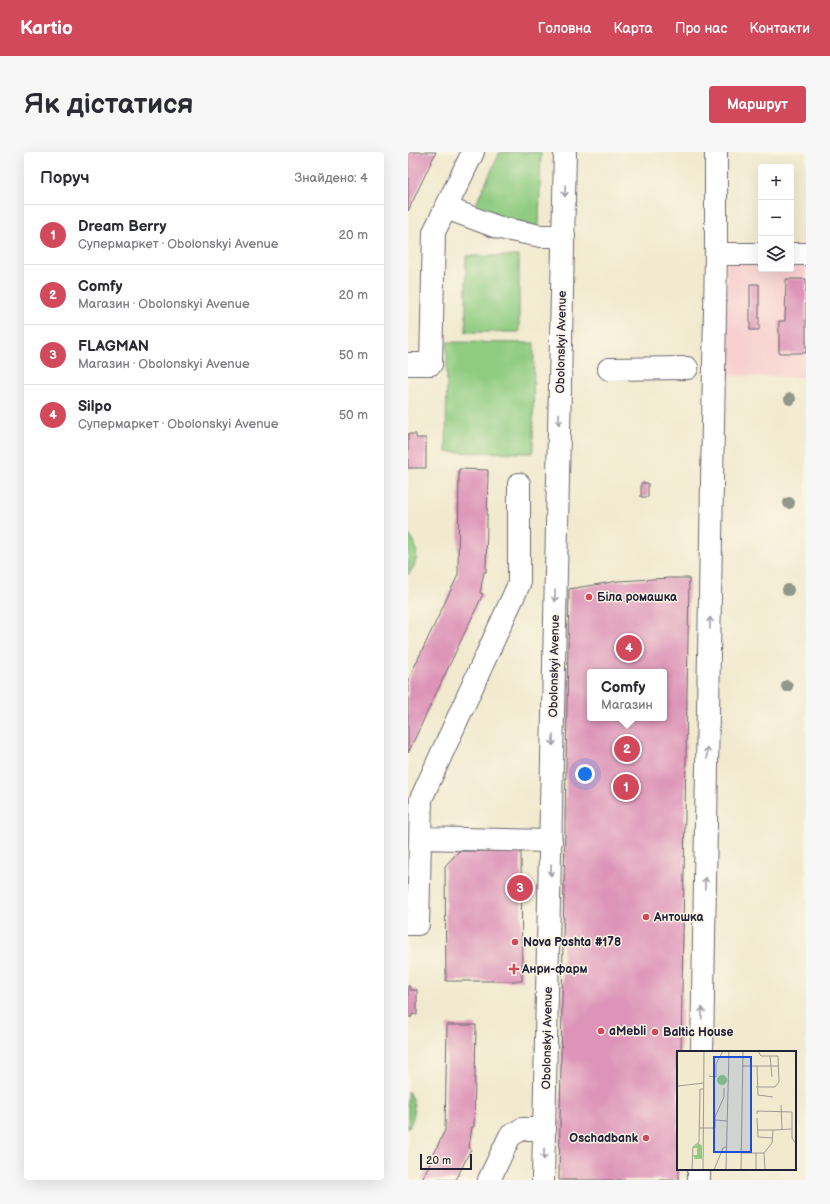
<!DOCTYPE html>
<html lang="uk">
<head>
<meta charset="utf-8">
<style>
	:root { --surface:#fff; --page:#f7f7f7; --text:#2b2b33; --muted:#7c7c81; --line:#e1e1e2; --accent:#d1495b }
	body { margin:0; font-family:"Balsamiq Sans",sans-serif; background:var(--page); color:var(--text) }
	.controls { position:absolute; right:12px; top:12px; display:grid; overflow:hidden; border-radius:4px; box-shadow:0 4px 16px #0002 }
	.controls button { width:36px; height:36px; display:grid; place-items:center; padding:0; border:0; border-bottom:1px solid var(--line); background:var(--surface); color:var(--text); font:20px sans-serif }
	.scale { position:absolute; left:12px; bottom:10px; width:52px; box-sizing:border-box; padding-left:4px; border:2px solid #22223b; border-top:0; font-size:11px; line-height:14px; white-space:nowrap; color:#22223b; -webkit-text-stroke:3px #fcf5e5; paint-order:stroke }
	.you { position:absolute; left:177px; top:622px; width:14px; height:14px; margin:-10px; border:3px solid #fff; border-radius:50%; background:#1a73e8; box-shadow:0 0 0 6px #1a73e833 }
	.badge { display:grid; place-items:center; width:26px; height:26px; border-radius:50%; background:var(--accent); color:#fff; font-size:13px; font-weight:700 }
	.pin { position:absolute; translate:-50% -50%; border:2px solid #fff; box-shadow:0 1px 4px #0006 }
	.popup { position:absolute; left:179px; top:517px; width:80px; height:52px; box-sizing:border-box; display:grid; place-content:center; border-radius:4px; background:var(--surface); filter:drop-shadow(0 1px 3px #0005); font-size:13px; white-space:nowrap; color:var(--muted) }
	.popup b { font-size:15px; color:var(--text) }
	.popup::after { content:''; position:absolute; left:50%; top:100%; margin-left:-8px; border:8px solid transparent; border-top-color:var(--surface) }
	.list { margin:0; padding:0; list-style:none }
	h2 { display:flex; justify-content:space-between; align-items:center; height:52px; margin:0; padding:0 16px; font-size:17px }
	h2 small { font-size:13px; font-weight:400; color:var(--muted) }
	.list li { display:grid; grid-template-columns:26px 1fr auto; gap:12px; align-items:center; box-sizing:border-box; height:60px; padding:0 16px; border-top:1px solid var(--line) }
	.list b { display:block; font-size:15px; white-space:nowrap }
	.list p { margin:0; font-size:13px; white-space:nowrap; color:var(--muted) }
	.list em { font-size:13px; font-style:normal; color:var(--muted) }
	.icon { flex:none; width:22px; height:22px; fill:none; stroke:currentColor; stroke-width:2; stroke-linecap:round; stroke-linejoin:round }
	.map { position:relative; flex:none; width:398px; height:1028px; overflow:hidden; border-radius:4px }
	header { display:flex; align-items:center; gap:24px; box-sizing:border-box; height:56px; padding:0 20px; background:var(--accent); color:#fff }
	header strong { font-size:19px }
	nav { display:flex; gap:22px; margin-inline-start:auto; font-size:14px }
	.intro { display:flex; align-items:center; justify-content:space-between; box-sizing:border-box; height:96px; padding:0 24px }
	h1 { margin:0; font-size:28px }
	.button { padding:10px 18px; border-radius:4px; background:var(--accent); color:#fff; font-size:14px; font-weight:700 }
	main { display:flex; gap:24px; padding:0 24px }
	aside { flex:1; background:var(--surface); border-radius:4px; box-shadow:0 4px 16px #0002 }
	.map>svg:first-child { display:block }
	.built { fill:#f7d0cf }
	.green { fill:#8fcc81; stroke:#58775e }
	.building { fill:#dd94b8; fill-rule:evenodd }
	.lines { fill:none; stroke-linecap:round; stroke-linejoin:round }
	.minor-casing { stroke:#6a686f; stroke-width:24 }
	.major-casing { stroke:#6a686f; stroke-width:24 }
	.minor { stroke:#fff; stroke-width:22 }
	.major { stroke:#fff; stroke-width:22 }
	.tree { fill:#919889 }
	.oneway { stroke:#9c9ca7 }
	.poi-dot { fill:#d1495b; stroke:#fcf5e5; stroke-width:1.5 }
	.labels { text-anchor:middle; stroke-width:3; stroke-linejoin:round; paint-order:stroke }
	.street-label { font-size:12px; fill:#22223b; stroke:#fcf5e5 }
	.poi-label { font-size:12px; font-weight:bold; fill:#22223b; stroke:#fcf5e5; text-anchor:start }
	.inset-road { fill:none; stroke:#9e9a94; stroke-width:1 }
	.view { fill:#1d4ed8; fill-opacity:0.15; stroke:#1d4ed8; stroke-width:2 }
	.inset-edge { fill:none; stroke:#22223b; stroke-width:2 }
</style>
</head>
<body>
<header>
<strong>Kartio</strong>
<nav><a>Головна</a><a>Карта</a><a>Про нас</a><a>Контакти</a></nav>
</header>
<div class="intro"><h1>Як дістатися</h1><a class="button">Маршрут</a></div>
<main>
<aside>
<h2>Поруч<small>Знайдено: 4</small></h2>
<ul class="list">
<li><span class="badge">1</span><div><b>Dream Berry</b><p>Супермаркет · Obolonskyi Avenue</p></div><em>20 m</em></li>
<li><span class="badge">2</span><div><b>Comfy</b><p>Магазин · Obolonskyi Avenue</p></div><em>20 m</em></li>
<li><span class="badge">3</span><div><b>FLAGMAN</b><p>Магазин · Obolonskyi Avenue</p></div><em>50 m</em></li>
<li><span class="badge">4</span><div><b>Silpo</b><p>Супермаркет · Obolonskyi Avenue</p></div><em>50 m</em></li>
</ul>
</aside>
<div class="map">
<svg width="398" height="1028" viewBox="0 0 398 1028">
	<rect width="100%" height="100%" fill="#fcf5e5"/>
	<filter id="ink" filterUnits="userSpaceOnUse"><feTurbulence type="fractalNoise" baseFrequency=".025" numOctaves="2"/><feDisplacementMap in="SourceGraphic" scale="8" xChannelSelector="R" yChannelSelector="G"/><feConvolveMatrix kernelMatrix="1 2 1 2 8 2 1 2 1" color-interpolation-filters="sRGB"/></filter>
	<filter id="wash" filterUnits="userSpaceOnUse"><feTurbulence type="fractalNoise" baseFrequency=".012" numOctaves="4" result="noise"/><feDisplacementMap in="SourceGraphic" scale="16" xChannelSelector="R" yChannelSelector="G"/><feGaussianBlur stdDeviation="0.9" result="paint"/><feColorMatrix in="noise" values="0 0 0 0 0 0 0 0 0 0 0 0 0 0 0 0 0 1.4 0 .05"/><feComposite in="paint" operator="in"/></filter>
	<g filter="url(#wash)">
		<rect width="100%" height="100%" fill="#f1eacf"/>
		<path class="built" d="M 319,108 L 353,109 L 353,117 L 383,117 L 383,109 L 398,109 L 398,225 L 317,224 Z"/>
		<path class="green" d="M 92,0 L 133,0 L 131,75 L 92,66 L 66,56 Z
			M 58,104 L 111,104 L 111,180 L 58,180 Z
			M 39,190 L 126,191 L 125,301 L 38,300 Z
			M 0,382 C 12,394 11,411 0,423 Z
			M 0,939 C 8,952 8,964 0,977 Z"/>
		<g id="blocks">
			<path class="building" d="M 0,0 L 28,0 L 0,59 Z
				M 378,127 L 398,127 L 398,201 L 371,201 L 371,169 L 377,169 Z
				M 342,132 L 351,132 L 351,178 L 342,178 Z
				M 0,282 L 8,282 L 8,286 L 18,286 L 18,316 L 0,316 Z
				M 51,317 L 80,318 L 78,420 L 76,420 L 72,441 L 75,442 L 0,601 L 0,528 L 50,423 Z
				M 233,331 L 240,331 L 240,345 L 233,345 Z
				M 262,426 L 281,426 L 273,900 L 270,900 L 271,1028 L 151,1028 L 161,437 L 210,429 ZM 182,520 L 256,520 L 256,566 L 182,566 Z
				M 51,699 L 113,699 L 114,829 L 38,829 L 37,714 Z
				M 0,834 L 2,834 L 2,838 L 9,838 L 9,863 L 4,862 L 4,865 L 0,865 Z
				M 39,873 L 68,873 L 66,975 L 64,975 L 61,996 L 63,997 L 48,1028 L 14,1028 L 37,978 Z"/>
		</g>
	</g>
	<g filter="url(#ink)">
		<use href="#blocks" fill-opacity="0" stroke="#6a686f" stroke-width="1"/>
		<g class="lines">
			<defs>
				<path id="minor" d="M 38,56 L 92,76 L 133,84 L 156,84
					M 308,102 L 353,102
					M 383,102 L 398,102
					M 0,212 L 23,212 L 26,80 L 65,0
					M 201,217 L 279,216
					M 13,686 L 143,689
					M 0,772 L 10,772 L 13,647 L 111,432 L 111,332
					M 81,1028 L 102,984 L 114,977 L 137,977"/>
				<path id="major" d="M 294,900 L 308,102 L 308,0
					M 135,1028 C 142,685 150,343 157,0
					M 291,1028 L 291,1017"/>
			</defs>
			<use href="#minor" class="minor-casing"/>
			<use href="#major" class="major-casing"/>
			<use href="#minor" class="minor"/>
			<use href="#major" class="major"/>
		</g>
		<g class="tree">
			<circle cx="382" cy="247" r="6"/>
			<circle cx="381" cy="351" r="6"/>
			<circle cx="380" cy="438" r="6"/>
			<circle cx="379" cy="534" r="6"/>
		</g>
		<defs><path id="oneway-shaft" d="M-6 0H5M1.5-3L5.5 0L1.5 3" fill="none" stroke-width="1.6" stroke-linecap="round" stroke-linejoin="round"/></defs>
		<g class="oneway">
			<use href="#oneway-shaft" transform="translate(157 39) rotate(91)"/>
			<use href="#oneway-shaft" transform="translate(151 267) rotate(91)"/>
			<use href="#oneway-shaft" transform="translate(147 444) rotate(91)"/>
			<use href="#oneway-shaft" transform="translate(302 471) rotate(-89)"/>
			<use href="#oneway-shaft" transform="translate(145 588) rotate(91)"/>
			<use href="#oneway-shaft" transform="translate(299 601) rotate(-89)"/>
			<use href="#oneway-shaft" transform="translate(143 718) rotate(91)"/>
			<use href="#oneway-shaft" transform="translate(297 731) rotate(-89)"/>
			<use href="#oneway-shaft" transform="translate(294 861) rotate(-89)"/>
			<use href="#oneway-shaft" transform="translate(136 1002) rotate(91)"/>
		</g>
	</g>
	<g class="poi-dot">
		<circle cx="181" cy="445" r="4"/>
		<circle cx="238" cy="765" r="4"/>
		<circle cx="107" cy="790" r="4"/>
		<path d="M104 811h4v4h4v4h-4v4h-4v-4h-4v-4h4z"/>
		<circle cx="193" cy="879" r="4"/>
		<circle cx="247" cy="880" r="4"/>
		<circle cx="238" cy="986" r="4"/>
	</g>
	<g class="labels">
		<g class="street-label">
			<text transform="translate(153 190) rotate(-89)" y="4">Obolonskyi Avenue</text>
			<text transform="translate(146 514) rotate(-89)" y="4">Obolonskyi Avenue</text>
			<text transform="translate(139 886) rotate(-89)" y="4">Obolonskyi Avenue</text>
		</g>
		<g class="poi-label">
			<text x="189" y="449">Біла ромашка</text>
			<text x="246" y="769">Антошка</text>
			<text x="115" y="794">Nova Poshta #178</text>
			<text x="114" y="821">Анри-фарм</text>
			<text x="201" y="883">aMebli</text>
			<text x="255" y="884">Baltic House</text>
			<text x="230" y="990" text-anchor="end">Oschadbank</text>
		</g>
	</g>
	<g transform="translate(269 899)">
		<rect width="119" height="119" fill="#f1eacf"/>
		<path d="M40 29a5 5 0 1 1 10 0a5 5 0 1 1-10 0ZM 22,92 L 25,95 L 25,108 L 18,108 L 16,104 L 20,104 L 20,97 L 16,97 Z" fill="#8fcc81"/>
		<path class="inset-road" d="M 93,5 L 95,26M 66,15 L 101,15M 80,15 L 81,44 L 96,46M 32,25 L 39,26 L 39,13 L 46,0M 1,35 L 27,32M 79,36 L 98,36 L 102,31 L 101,5 L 84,5 L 81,0M 104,54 L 105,78M 80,63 L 80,60 L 115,61 L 115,87 L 119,93M 80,67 L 81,86 L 96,87M 38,69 L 50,70M 22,77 L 38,77 L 38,66 L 47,46 L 47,37M 80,79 L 96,79M 64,102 L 87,102 L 95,92 L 96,79 L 115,78M 79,102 L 79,119M 87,102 L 88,119M 15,119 L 16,96 L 22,91 L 23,38 L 27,38M 26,119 L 27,0M 37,119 L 46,97 L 49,96M 49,119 L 52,0M 64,119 L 66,0"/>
		<path class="view" d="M 37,6 L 74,6 L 74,101 L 37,101 Z"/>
		<rect width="119" height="119" class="inset-edge"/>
	</g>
</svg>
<div class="controls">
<button>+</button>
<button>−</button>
<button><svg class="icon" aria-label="layers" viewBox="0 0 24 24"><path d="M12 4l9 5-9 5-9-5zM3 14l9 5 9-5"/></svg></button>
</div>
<div class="scale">20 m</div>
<div class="you"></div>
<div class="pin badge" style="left:218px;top:635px">1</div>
<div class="pin badge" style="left:219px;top:597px">2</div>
<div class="popup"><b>Comfy</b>Магазин</div>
<div class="pin badge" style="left:112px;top:736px">3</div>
<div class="pin badge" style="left:221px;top:496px">4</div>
</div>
</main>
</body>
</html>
